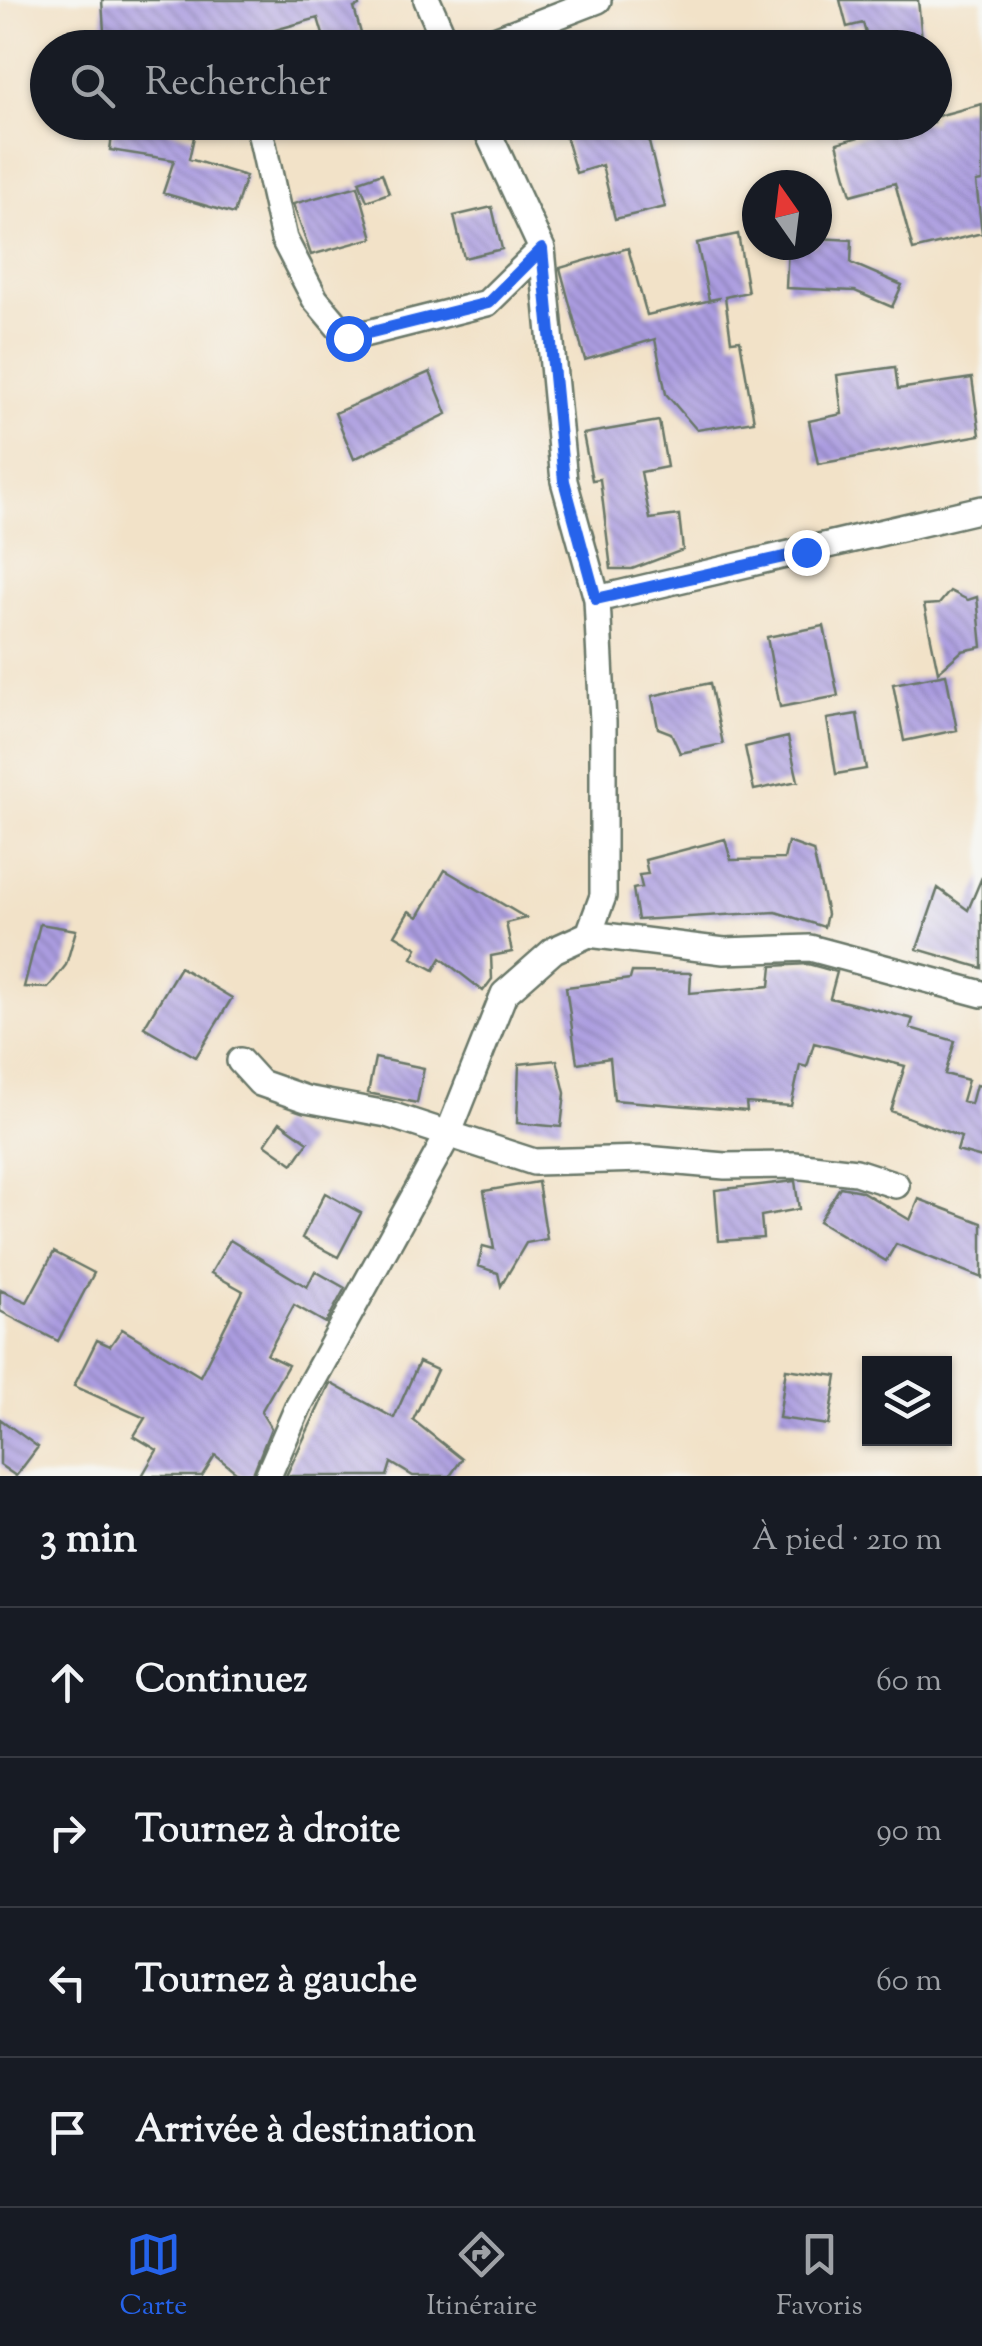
<!DOCTYPE html>
<html lang="fr">
<head>
<meta charset="utf-8">
<style>
	:root { --surface:#171b24; --page:#20242c; --text:#f1f3f6; --muted:#9ea1a6; --line:#363941; --accent:#2563eb }
	body { margin:0; font-family:"Sorts Mill Goudy",serif; background:var(--page); color:var(--text) }
	.controls { position:absolute; right:30px; bottom:30px; display:grid; overflow:hidden; border-radius:0px; box-shadow:0 2px 8px #0004 }
	.controls button { width:90px; height:90px; display:grid; place-items:center; padding:0; border:0; border-bottom:2px solid var(--line); background:var(--surface); color:var(--text); font:50px sans-serif }
	.compass { position:absolute; left:742px; top:170px; width:90px; height:90px; border-radius:50%; background:var(--surface); box-shadow:0 2px 8px #0004; rotate:346deg }
	.stop { position:absolute; width:30px; height:30px; margin:-22px; border:8px solid #2563eb; border-radius:50%; background:#fff }
	.stop.end { background:#2563eb; border-color:#fff; box-shadow:0 2px 10px #0008 }
	.list { margin:0; padding:0; list-style:none }
	h2 { display:flex; justify-content:space-between; align-items:center; height:130px; margin:0; padding:0 40px; font-size:42px }
	h2 small { font-size:32px; font-weight:400; color:var(--muted) }
	.list li { display:grid; grid-template-columns:65px 1fr auto; gap:30px; align-items:center; box-sizing:border-box; height:150px; padding:0 40px; border-top:2px solid var(--line) }
	.list b { display:block; font-size:38px; white-space:nowrap }
	.list em { font-size:32px; font-style:normal; color:var(--muted) }
	.icon { flex:none; width:55px; height:55px; fill:none; stroke:currentColor; stroke-width:2; stroke-linecap:round; stroke-linejoin:round }
	.map { position:relative; flex:none; width:982px; height:1476px; overflow:hidden }
	.search { position:absolute; background:var(--surface); box-shadow:0 2px 8px #0004; left:30px; right:30px; top:30px; height:110px; display:flex; align-items:center; gap:25px; box-sizing:border-box; padding:0 35px; border-radius:55px; color:var(--muted); font-size:38px }
	.sheet { height:730px; background:var(--surface) }
	nav { display:flex; justify-content:space-around; align-items:center; box-sizing:border-box; height:140px; border-top:2px solid var(--line); background:var(--surface); font-size:28px; color:var(--muted) }
	nav a { display:grid; justify-items:center; gap:5px }
	nav .on { color:var(--accent) }
	.map>svg:first-child { display:block }
	.building { fill:url(#building-back-hatch) }
	.lines { fill:none; stroke-linecap:round; stroke-linejoin:round }
	.minor-casing { stroke:#697768; stroke-width:30 }
	.minor { stroke:#fff; stroke-width:25 }
	.route { stroke:#2563eb; stroke-width:12 }
</style>
</head>
<body>
<div class="map">
<svg width="982" height="1476" viewBox="0 0 982 1476">
	<defs>
		<pattern id="building-back-hatch" width="6" height="6" patternUnits="userSpaceOnUse" patternTransform="scale(2.5)"><rect width="6" height="6" fill="#ab9ce0"/><path d="M-1 5l2 2M0 0l6 6M5-1l2 2" fill="none" stroke="#8b80b6"/></pattern>
	</defs>
	<rect width="100%" height="100%" fill="#f6f6f2"/>
	<filter id="ink" filterUnits="userSpaceOnUse"><feTurbulence type="fractalNoise" baseFrequency=".01" numOctaves="2"/><feDisplacementMap in="SourceGraphic" scale="20" xChannelSelector="R" yChannelSelector="G"/><feConvolveMatrix kernelMatrix="1 2 1 2 8 2 1 2 1" color-interpolation-filters="sRGB"/></filter>
	<filter id="wash" filterUnits="userSpaceOnUse"><feTurbulence type="fractalNoise" baseFrequency=".0048" numOctaves="4" result="noise"/><feDisplacementMap in="SourceGraphic" scale="40" xChannelSelector="R" yChannelSelector="G"/><feGaussianBlur stdDeviation="2.25" result="paint"/><feColorMatrix in="noise" values="0 0 0 0 0 0 0 0 0 0 0 0 0 0 0 0 0 1.4 0 .05"/><feComposite in="paint" operator="in"/></filter>
	<g filter="url(#wash)">
		<rect width="100%" height="100%" fill="#f2e2c8"/>
		<g id="blocks">
			<path class="building" d="M 102,0 L 358,0 L 359,6 L 354,8 L 365,48 L 327,48 L 318,18 L 210,48 L 105,48 Z
				M 840,0 L 918,0 L 922,40 L 898,48 L 870,48 L 863,23 L 847,27 Z
				M 982,104 L 982,181 L 976,182 L 982,233 L 913,250 L 895,183 L 851,195 L 837,143 L 913,122 L 934,122 L 934,117 Z
				M 114,122 L 168,122 L 167,130 L 194,137 L 189,159 L 246,176 L 234,214 L 163,193 L 174,160 L 110,150 Z
				M 561,122 L 644,122 L 665,207 L 615,219 L 602,165 L 576,173 Z
				M 382,173 L 389,193 L 367,201 L 359,181 Z
				M 358,186 L 373,238 L 311,255 L 293,204 Z
				M 492,207 L 502,249 L 464,258 L 454,216 Z
				M 738,234 L 748,292 L 725,297 L 731,341 L 740,340 L 754,421 L 697,430 L 666,394 L 655,339 L 585,360 L 560,268 L 628,248 L 647,315 L 720,298 L 709,300 L 697,243 Z
				M 817,238 L 852,240 L 851,263 L 902,285 L 892,307 L 855,291 L 786,288 L 788,245 L 817,245 Z
				M 895,367 L 898,389 L 972,378 L 980,435 L 818,464 L 809,421 L 842,414 L 837,375 Z
				M 430,372 L 447,414 L 354,459 L 335,413 Z
				M 659,421 L 667,467 L 641,472 L 650,519 L 679,515 L 683,550 L 632,569 L 611,569 L 600,479 L 592,480 L 583,434 Z
				M 950,591 L 968,600 L 977,597 L 982,647 L 962,651 L 938,672 L 924,605 L 939,604 Z
				M 824,626 L 838,696 L 780,707 L 767,637 Z
				M 946,674 L 957,730 L 904,741 L 893,684 Z
				M 710,683 L 723,744 L 680,753 L 671,733 L 658,728 L 652,696 Z
				M 857,714 L 866,769 L 836,774 L 827,719 Z
				M 788,737 L 798,781 L 754,790 L 745,747 Z
				M 725,839 L 731,860 L 784,859 L 788,842 L 813,851 L 827,914 L 824,927 L 776,912 L 638,920 L 633,889 L 642,887 L 639,875 L 648,874 L 645,860 Z
				M 445,870 L 526,918 L 506,923 L 512,952 L 491,956 L 492,979 L 483,991 L 441,958 L 434,970 L 412,958 L 417,948 L 395,935 L 409,911 L 418,917 Z
				M 982,877 L 982,968 L 917,949 L 938,888 L 968,910 Z
				M 40,924 L 76,930 L 66,965 L 48,988 L 24,987 Z
				M 808,964 L 837,972 L 830,998 L 913,1019 L 910,1028 L 955,1041 L 945,1074 L 968,1080 L 962,1101 L 971,1104 L 976,1085 L 982,1086 L 982,1158 L 957,1151 L 961,1137 L 891,1111 L 905,1066 L 814,1043 L 807,1067 L 800,1065 L 791,1106 L 746,1103 L 747,1111 L 614,1100 L 610,1058 L 577,1063 L 566,987 L 630,979 L 632,972 L 691,973 L 690,993 L 770,986 L 772,966 Z
				M 180,967 L 232,998 L 196,1057 L 144,1027 Z
				M 375,1058 L 424,1068 L 417,1103 L 368,1093 Z
				M 557,1060 L 565,1093 L 561,1127 L 517,1123 L 519,1064 Z
				M 280,1122 L 308,1142 L 293,1164 L 265,1144 Z
				M 795,1181 L 799,1209 L 761,1216 L 763,1238 L 719,1241 L 715,1190 Z
				M 538,1182 L 547,1239 L 526,1243 L 501,1286 L 498,1273 L 478,1266 L 483,1246 L 494,1249 L 484,1191 Z
				M 840,1187 L 861,1191 L 910,1220 L 919,1199 L 982,1223 L 982,1278 L 896,1244 L 886,1261 L 819,1221 Z
				M 325,1193 L 361,1213 L 338,1257 L 302,1238 Z
				M 230,1240 L 307,1287 L 315,1271 L 345,1288 L 326,1323 L 294,1305 L 267,1355 L 288,1365 L 261,1412 L 271,1428 L 252,1476 L 241,1476 L 215,1455 L 202,1476 L 142,1476 L 157,1450 L 134,1436 L 145,1418 L 74,1386 L 97,1340 L 110,1346 L 122,1329 L 200,1376 L 243,1291 L 211,1273 Z
				M 54,1252 L 94,1273 L 58,1341 L 0,1311 L 0,1290 L 27,1302 Z
				M 419,1362 L 437,1370 L 413,1420 L 462,1459 L 450,1476 L 413,1476 L 391,1463 L 387,1476 L 286,1476 L 330,1383 L 394,1418 Z
				M 786,1369 L 837,1376 L 829,1425 L 779,1418 Z
				M 0,1419 L 38,1447 L 16,1476 L 0,1465 Z"/>
		</g>
	</g>
	<g filter="url(#ink)">
		<use href="#blocks" fill-opacity="0" stroke="#697768" stroke-width="2.5"/>
		<g class="lines">
			<defs>
				<path id="minor" d="M 427,0 L 448,48
					M 474,48 L 598,0
					M 258,122 L 284,239 L 315,299 L 348,338 L 487,303 L 542,249
					M 483,122 L 542,249 L 564,481 L 597,599
					M 589,934 L 724,951 L 810,948 L 982,994
					M 240,1061 L 260,1083 L 306,1099 L 387,1114 L 534,1162 L 645,1159 L 725,1166 L 794,1165 L 856,1172 L 896,1185
					M 268,1476 L 298,1407 L 447,1137 L 504,994 L 554,950 L 589,934 L 603,896 L 603,722 L 597,599 L 982,509"/>
			</defs>
			<use href="#minor" class="minor-casing"/>
			<use href="#minor" class="minor"/>
		</g>
	</g>
	<g class="lines" filter="url(#ink)">
		<path class="route" d="M 348,338 L 488,303 L 542,249 L 564,481 L 596,599 L 806,552"/>
	</g>
</svg>
<div class="controls">
<button><svg class="icon" aria-label="layers" viewBox="0 0 24 24"><path d="M12 4l9 5-9 5-9-5zM3 14l9 5 9-5"/></svg></button>
</div>
<svg class="compass" viewBox="-18 -18 36 36"><path d="M0-13l5 13h-10z" fill="#e53935"/><path d="M0 13l5-13h-10z" fill="#9ea1a6"/></svg>
<div class="stop" style="left:348px;top:338px"></div>
<div class="stop end" style="left:806px;top:552px"></div>
<div class="search"><svg class="icon" aria-label="search" viewBox="0 0 24 24"><circle cx="10" cy="10" r="6"/><path d="M15 15l6 6"/></svg>Rechercher</div>
</div>
<section class="sheet">
<h2>3 min<small>À pied · 210 m</small></h2>
<ul class="list">
<li><svg class="icon" aria-label="ahead" viewBox="0 0 24 24"><path d="M12 20V5M6 11l6-6 6 6"/></svg><div><b>Continuez</b></div><em>60 m</em></li>
<li><svg class="icon" aria-label="right" viewBox="0 0 24 24"><path d="M7 20v-9h11M14 6l5 5-5 5"/></svg><div><b>Tournez à droite</b></div><em>90 m</em></li>
<li><svg class="icon" aria-label="left" viewBox="0 0 24 24"><path d="M17 20v-9H6M10 6l-5 5 5 5"/></svg><div><b>Tournez à gauche</b></div><em>60 m</em></li>
<li><svg class="icon" aria-label="arrive" viewBox="0 0 24 24"><path d="M6 21V4h12l-3 4 3 4H6"/></svg><div><b>Arrivée à destination</b></div></li>
</ul>
</section>
<nav>
<a class="on"><svg class="icon" aria-label="map" viewBox="0 0 24 24"><path d="M3 6l6-2 6 2 6-2v14l-6 2-6-2-6 2zM9 4v14M15 6v14"/></svg>Carte</a>
<a><svg class="icon" aria-label="directions" viewBox="0 0 24 24"><path d="M12 3l9 9-9 9-9-9zM9 14v-3h6M13 9l2 2-2 2"/></svg>Itinéraire</a>
<a><svg class="icon" aria-label="saved" viewBox="0 0 24 24"><path d="M7 4h10v16l-5-4-5 4z"/></svg>Favoris</a>
</nav>
</body>
</html>
